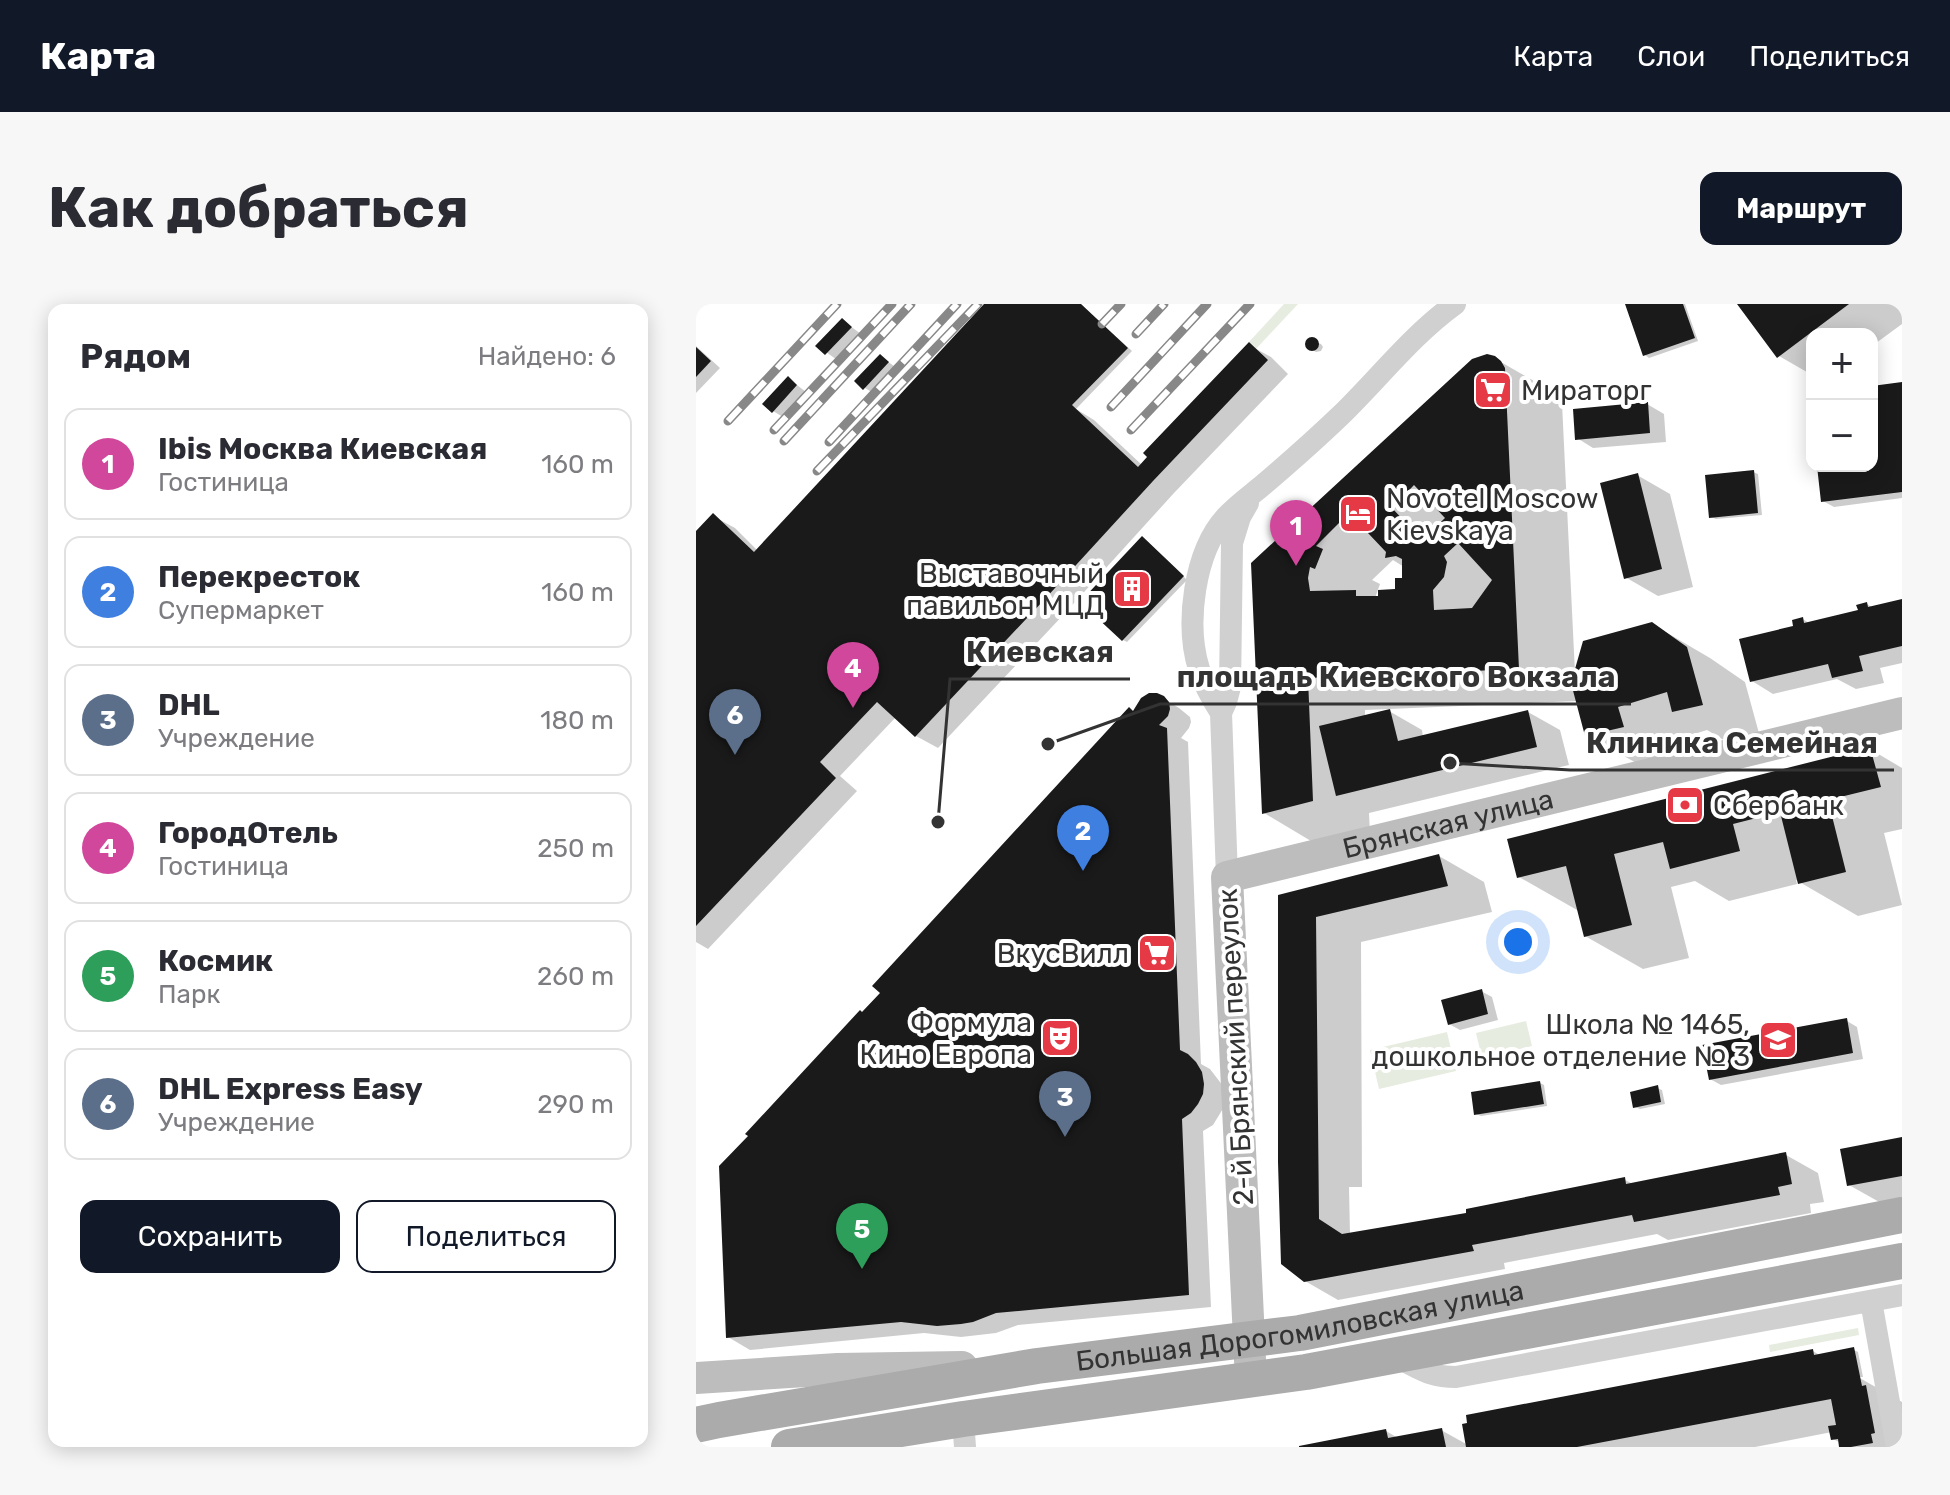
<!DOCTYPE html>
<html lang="ru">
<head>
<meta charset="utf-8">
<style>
	:root { --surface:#fff; --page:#f7f7f7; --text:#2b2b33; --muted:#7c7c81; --line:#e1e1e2; --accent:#111827 }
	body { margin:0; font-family:Rubik,sans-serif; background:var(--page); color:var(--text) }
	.controls { position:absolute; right:24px; top:24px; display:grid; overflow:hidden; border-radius:16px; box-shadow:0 4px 20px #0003 }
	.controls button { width:72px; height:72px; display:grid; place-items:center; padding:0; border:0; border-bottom:2px solid var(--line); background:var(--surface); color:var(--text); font:40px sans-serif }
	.you { position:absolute; left:822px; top:638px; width:28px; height:28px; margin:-20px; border:6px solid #fff; border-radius:50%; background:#1a73e8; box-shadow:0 0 0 12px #1a73e833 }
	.badge { display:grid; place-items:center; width:52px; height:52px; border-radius:50%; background:var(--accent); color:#fff; font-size:26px; font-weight:700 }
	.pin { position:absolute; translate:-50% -66px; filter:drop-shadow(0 2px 4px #0008) }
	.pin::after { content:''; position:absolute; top:42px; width:28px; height:24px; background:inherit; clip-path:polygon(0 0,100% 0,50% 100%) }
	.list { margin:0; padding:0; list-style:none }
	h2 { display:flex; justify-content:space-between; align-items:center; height:104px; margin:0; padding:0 32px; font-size:34px }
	h2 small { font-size:26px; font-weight:400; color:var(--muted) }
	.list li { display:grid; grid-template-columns:52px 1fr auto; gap:24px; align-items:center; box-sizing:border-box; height:112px; margin:0 16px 16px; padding:0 16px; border:2px solid var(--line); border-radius:16px }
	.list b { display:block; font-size:30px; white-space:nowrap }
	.list p { margin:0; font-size:26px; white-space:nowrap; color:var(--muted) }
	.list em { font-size:26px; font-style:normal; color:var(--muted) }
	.actions { display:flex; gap:16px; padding:24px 32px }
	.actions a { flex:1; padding:18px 0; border:2px solid var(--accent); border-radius:16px; text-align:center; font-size:28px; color:var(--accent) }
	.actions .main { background:var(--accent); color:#fff }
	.map { position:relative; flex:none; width:1206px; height:1143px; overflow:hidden; border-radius:16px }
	header { display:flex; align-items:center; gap:48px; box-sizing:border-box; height:112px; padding:0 40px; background:var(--accent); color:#fff }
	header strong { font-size:38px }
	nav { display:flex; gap:44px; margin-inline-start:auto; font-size:28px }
	.intro { display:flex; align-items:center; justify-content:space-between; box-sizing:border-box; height:192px; padding:0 48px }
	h1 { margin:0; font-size:56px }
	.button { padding:20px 36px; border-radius:16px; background:var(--accent); color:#fff; font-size:28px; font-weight:700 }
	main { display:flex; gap:48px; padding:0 48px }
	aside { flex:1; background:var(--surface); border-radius:16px; box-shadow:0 4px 20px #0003 }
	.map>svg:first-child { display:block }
	.green { fill:#e6ecdf }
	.shadow { fill:#0003; fill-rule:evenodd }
	.building { fill:#1a1a1a; fill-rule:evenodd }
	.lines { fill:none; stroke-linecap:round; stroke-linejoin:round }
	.street { stroke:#d0d0d0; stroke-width:22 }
	.secondary { stroke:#bdbdbd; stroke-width:32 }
	.primary { stroke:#ababab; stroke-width:36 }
	.rail-casing { stroke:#888; stroke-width:9 }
	.rail { stroke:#fff; stroke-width:6; stroke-dasharray:18; stroke-linecap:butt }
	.labels { text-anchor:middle; stroke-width:8; stroke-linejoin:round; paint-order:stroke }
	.poi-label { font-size:28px; fill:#333; stroke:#fff; text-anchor:end }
	.street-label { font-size:28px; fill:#333; stroke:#fff }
	.leader { fill:none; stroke:#333; stroke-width:3 }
	.callout-dot { fill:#333; stroke:#fff; stroke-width:3 }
	.callout-label { font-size:30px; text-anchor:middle; font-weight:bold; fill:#333; stroke:#fff; stroke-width:8; stroke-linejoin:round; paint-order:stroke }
</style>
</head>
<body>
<header>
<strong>Карта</strong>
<nav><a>Карта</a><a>Слои</a><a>Поделиться</a></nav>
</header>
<div class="intro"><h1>Как добраться</h1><a class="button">Маршрут</a></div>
<main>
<aside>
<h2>Рядом<small>Найдено: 6</small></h2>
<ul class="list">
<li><span class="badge" style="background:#d1479c">1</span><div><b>Ibis Москва Киевская</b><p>Гостиница</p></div><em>160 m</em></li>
<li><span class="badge" style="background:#3f7fe0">2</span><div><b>Перекресток</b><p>Супермаркет</p></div><em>160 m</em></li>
<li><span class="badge" style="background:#5c6f8a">3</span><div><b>DHL</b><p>Учреждение</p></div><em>180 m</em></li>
<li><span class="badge" style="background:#d1479c">4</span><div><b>ГородОтель</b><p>Гостиница</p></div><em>250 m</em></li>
<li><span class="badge" style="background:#2e9e5b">5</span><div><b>Космик</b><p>Парк</p></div><em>260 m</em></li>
<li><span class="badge" style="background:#5c6f8a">6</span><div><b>DHL Express Easy</b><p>Учреждение</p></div><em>290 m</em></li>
</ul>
<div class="actions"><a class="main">Сохранить</a><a>Поделиться</a></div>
</aside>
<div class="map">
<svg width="1206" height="1143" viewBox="0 0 1206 1143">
	<rect width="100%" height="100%" fill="#fff"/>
	<path class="green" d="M 588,0 L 602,0 L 560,45 L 553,38 Z
		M 830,717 L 836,742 L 786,754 L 780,729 Z
		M 751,728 L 760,767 L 683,785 L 674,746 Z
		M 1162,1024 L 1163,1031 L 1074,1048 L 1073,1041 Z"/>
	<path class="shadow" d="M 291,0 L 384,0 L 436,47 L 380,105 L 398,116 L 446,161 L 553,41 L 575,53 L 592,70 L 478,189 L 370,308 L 242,444 L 220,432 L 200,413 L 144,472 L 161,487 L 12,645 L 0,638 L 0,230 L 17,212 L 39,224 L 61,246 Z
		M 931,0 L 989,0 L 1002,37 L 953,54 L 949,51 Z
		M 1043,0 L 1206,0 L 1206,20 L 1176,42 L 1176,30 L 1116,30 L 1116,71 L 1083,52 Z
		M 146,16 L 165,30 L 141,56 L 122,42 Z
		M 613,36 L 625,40 L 627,43 L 625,47 L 620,48 L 612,43 L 611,40 Z
		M 0,42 L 24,64 L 0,89 Z
		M 184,52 L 202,65 L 179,90 L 169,84 Z
		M 798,54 L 857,88 L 863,93 L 866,99 L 879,369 L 956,320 L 1014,354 L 1049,378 L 1064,433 L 1036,441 L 1011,426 L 979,436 L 985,456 L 949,464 L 891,431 L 882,397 L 669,406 L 669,413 L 693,407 L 726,426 L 727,433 L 832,408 L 864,426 L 873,461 L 673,509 L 674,530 L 625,543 L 568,509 L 557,260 ZM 697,256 L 708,263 L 708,275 L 701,287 L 679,294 L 684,280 L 676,276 Z
		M 92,74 L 110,88 L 87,113 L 77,107 Z
		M 1206,80 L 1206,194 L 1138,203 L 1127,197 L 1123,162 L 1176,162 L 1176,84 Z
		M 951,100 L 968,110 L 970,138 L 897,144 L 881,134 Z
		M 1057,168 L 1062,170 L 1066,211 L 1020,215 L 1015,213 Z
		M 941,171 L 974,190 L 997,283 L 962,292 L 929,273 Z
		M 451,237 L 491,276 L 431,338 L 427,336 Z
		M 1206,297 L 1206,359 L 1184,364 L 1188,379 L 1160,385 L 1141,375 L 1077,390 L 1056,377 L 1107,315 L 1114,320 L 1164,308 L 1171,300 L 1177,304 Z
		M 461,391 L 483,404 L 494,413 L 495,418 L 493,424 L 485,434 L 492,438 L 505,760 L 514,765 L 527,782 L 528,803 L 517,821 L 507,827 L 515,1003 L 322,1021 L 300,1029 L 265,1033 L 228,1029 L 54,1046 L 32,1033 L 167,710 L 439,409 Z
		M 1174,445 L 1206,464 L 1206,525 L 1188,529 L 1206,601 L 1162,612 L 1100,576 L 1101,580 L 1033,597 L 999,577 L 975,583 L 993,654 L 947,665 L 889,632 L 883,606 L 881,606 L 823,573 Z
		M 743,552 L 788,578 L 796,608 L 665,638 L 666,883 L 653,883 L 654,931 L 773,911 L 929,876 L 937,880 L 1090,851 L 1122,869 L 1128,898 L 1114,900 L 1115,909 L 972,936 L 961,930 L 808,959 L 809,965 L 642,996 L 609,977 L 584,592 Z
		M 785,687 L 796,693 L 802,716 L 764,726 L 753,720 Z
		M 1151,717 L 1161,723 L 1167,755 L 1025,781 L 1014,775 Z
		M 844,779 L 848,781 L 851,802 L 785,812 L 780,810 Z
		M 961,784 L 966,786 L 969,800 L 944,805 L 939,803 Z
		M 1206,835 L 1206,895 L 1185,899 L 1153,881 Z
		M 1158,1046 L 1162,1048 L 1167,1073 L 1162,1073 L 1206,1098 L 1206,1143 L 1145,1143 L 1145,1139 L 1137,1135 L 1136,1128 L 1059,1143 L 606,1143 L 690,1127 L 702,1134 L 745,1126 L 772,1141 L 1117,1047 L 1125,1052 Z"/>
	<path class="building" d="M 288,0 L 385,0 L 432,44 L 376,101 L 442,163 L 451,153 L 447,149 L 553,38 L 572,56 L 457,177 L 348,296 L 219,433 L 181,398 L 124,458 L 140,474 L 0,622 L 0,227 L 17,209 L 58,248 Z
		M 929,0 L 987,0 L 999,34 L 947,52 Z
		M 1041,0 L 1153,0 L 1081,54 Z
		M 146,14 L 156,23 L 129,51 L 119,42 Z
		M609 40a7 7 0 1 1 14 0a7 7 0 1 1-14 0Z
		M 0,43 L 15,57 L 0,73 Z
		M 184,50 L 193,58 L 167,86 L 158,77 Z
		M 791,50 L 799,52 L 805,57 L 809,64 L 823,365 L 612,374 L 617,497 L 566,510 L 555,259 L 776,55 ZM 718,181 L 749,214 L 726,236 L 696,204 ZM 653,209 L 690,248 L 689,254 L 700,252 L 706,255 L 706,274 L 699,274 L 699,285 L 682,286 L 682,292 L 660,292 L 660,286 L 614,287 L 612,274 L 614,263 L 619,265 L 627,245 L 620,242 ZM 762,239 L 796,276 L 776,304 L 738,306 L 737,286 L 748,273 L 751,258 L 748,252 Z
		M 92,72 L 101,81 L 76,109 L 66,100 Z
		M 1206,78 L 1206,188 L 1125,198 L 1121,162 L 1176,162 L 1176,82 Z
		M 952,98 L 954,129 L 879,136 L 877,105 Z
		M 1058,166 L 1062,209 L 1013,214 L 1009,171 Z
		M 942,169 L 966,265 L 928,275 L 904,179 Z
		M 446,232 L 488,272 L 426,337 L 384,298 Z
		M 1206,295 L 1206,342 L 1163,352 L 1167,367 L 1136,374 L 1132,360 L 1054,378 L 1043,335 L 1097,322 L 1096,316 L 1107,313 L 1108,319 L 1162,306 L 1160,301 L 1171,298 L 1172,303 Z
		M 956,318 L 991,343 L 1007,401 L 976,408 L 971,388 L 922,403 L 928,423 L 889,432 L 875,379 L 887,337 Z
		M 453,389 L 461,389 L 468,392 L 473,398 L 474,405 L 472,412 L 463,421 L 471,424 L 484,746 L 492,750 L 500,758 L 506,768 L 508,780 L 507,790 L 502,800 L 495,809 L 486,815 L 493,991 L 300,1009 L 277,1018 L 265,1020 L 241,1022 L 205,1018 L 30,1034 L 23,862 L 52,832 L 49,830 L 164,706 L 166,708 L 184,689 L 176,682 L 433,403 L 437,407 L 445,394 Z
		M 694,405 L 702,437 L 832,406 L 841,443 L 640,492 L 623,422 Z
		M 1174,443 L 1185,483 L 1132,496 L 1150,568 L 1102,580 L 1084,508 L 1037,520 L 1044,547 L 974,565 L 967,538 L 918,550 L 936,621 L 888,633 L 870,562 L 821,574 L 811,535 Z
		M 743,550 L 752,582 L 620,613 L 623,915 L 646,930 L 770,909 L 770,905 L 929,873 L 930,880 L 1090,848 L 1096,880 L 1082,883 L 1084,891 L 938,918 L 936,911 L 776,941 L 778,947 L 608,978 L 585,960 L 582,858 L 582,591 Z
		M 786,685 L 792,710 L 752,721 L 745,696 Z
		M 1151,714 L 1157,749 L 1013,776 L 1006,741 Z
		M 844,777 L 848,800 L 778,811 L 775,788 Z
		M 962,781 L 965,798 L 937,804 L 934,788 Z
		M 1206,833 L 1206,872 L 1151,882 L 1144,845 Z
		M 1158,1043 L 1166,1082 L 1170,1081 L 1179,1129 L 1175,1130 L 1177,1139 L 1155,1143 L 1143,1143 L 1142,1135 L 1135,1136 L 1132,1122 L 1140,1121 L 1135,1095 L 881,1143 L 770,1143 L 766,1120 L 771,1119 L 770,1111 L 1117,1045 L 1118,1051 Z
		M 746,1124 L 750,1143 L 603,1143 L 603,1142 L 690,1125 L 692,1134 Z"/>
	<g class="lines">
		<path class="street" d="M 525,409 L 530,398 L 534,383 L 536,239 L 544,213 L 552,199
			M 531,573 L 525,409 C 516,395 508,381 503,365 C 489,320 498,248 530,213 C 541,201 555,191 567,181 C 594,158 620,135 645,111 C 683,74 716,31 759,0
			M 1175,997 L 1201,1143
			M 700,1053 C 724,1064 732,1073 760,1073 L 1206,991
			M 267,1115 L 269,1143"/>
		<g class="secondary">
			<path d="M 0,1074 L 142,1065 L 266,1063"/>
			<path id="s1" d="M 555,1077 L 531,573 L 1206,409"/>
		</g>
		<g class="primary">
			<path id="s2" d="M 0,1121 L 23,1116 L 341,1062 L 604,1029 L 1206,911"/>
			<path d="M 93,1143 L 267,1115 L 610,1068 L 1206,957"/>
		</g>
		<defs>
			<path id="rail" d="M 406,20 L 425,0
				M 440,30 L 468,0
				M 415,103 L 511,0
				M 32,117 L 141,0
				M 78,126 L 196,0
				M 435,126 L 554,0
				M 88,137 L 215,0
				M 133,138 L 261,0
				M 121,167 L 282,0"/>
		</defs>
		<use href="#rail" class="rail-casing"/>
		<use href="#rail" class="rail"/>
	</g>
	<defs>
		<symbol id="supermarket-square" viewBox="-11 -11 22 22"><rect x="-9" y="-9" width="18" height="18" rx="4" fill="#e63946" stroke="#fff"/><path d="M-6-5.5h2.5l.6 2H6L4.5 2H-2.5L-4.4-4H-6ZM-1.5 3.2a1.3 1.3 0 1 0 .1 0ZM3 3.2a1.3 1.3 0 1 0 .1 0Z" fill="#fff"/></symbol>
		<symbol id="hotel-square" viewBox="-11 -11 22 22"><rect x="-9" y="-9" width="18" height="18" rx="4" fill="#e63946" stroke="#fff"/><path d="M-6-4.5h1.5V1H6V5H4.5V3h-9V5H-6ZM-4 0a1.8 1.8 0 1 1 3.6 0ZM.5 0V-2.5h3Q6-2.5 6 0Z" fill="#fff"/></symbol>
		<symbol id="building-square" viewBox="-11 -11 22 22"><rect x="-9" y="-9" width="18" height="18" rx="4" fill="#e63946" stroke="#fff"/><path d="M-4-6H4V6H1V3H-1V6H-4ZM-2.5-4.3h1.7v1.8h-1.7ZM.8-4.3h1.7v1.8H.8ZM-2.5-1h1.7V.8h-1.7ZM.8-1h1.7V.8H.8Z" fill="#fff"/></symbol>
		<symbol id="bank-square" viewBox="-11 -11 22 22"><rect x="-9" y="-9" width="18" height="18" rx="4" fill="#e63946" stroke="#fff"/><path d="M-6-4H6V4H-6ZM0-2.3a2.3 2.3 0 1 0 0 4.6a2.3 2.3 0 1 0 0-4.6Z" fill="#fff"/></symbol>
		<symbol id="theatre-square" viewBox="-11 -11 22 22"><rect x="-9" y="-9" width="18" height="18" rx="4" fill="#e63946" stroke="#fff"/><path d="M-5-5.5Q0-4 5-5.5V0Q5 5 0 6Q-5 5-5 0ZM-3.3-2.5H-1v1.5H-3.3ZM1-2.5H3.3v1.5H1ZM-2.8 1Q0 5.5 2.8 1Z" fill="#fff"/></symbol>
		<symbol id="school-square" viewBox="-11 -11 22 22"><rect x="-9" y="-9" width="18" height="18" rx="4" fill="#e63946" stroke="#fff"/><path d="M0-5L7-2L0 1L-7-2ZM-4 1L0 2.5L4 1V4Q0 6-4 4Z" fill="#fff"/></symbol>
	</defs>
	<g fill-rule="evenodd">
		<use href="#supermarket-square" x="775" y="64" width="44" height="44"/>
		<use href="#hotel-square" x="640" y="188" width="44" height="44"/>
		<use href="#building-square" x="414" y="263" width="44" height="44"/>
		<use href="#bank-square" x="967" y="479" width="44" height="44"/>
		<use href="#supermarket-square" x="439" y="627" width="44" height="44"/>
		<use href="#theatre-square" x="342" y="712" width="44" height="44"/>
		<use href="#school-square" x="1060" y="714" width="44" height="44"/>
	</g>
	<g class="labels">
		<g class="poi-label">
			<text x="825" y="96" text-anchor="start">Мираторг</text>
			<text x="690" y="204" text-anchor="start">Novotel Moscow<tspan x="690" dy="32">Kievskaya</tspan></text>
			<text x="408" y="279">Выставочный<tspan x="408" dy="32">павильон МЦД</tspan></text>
			<text x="1017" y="511" text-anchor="start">Сбербанк</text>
			<text x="433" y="659">ВкусВилл</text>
			<text x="336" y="728">Формула<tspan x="336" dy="32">Кино Европа</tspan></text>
			<text x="1054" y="730">Школа № 1465,<tspan x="1054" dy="32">дошкольное отделение № 3</tspan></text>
		</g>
		<g class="street-label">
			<text dy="10" stroke="none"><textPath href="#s1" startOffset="732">Брянская улица</textPath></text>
			<text transform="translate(539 743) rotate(-93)" y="10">2-й Брянский переулок</text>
			<text dy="10" stroke="none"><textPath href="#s2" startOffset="612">Большая Дорогомиловская улица</textPath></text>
		</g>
	</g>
	<path class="leader" d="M242 518L254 375H434M352 440L464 400H935M754 459L874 466H1198"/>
	<g class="callout-dot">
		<circle cx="242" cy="518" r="8"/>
		<circle cx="352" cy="440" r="8"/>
		<circle cx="754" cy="459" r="8"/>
	</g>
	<g class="callout-label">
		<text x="344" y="358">Киевская</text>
		<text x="700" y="383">площадь Киевского Вокзала</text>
		<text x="1036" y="449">Клиника Семейная</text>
	</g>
</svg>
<div class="controls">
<button>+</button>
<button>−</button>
</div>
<div class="you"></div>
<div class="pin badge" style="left:600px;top:262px;background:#d1479c">1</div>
<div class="pin badge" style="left:387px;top:567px;background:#3f7fe0">2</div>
<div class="pin badge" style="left:369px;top:833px;background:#5c6f8a">3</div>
<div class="pin badge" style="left:157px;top:404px;background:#d1479c">4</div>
<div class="pin badge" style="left:166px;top:965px;background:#2e9e5b">5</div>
<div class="pin badge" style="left:39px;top:451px;background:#5c6f8a">6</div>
</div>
</main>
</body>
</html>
